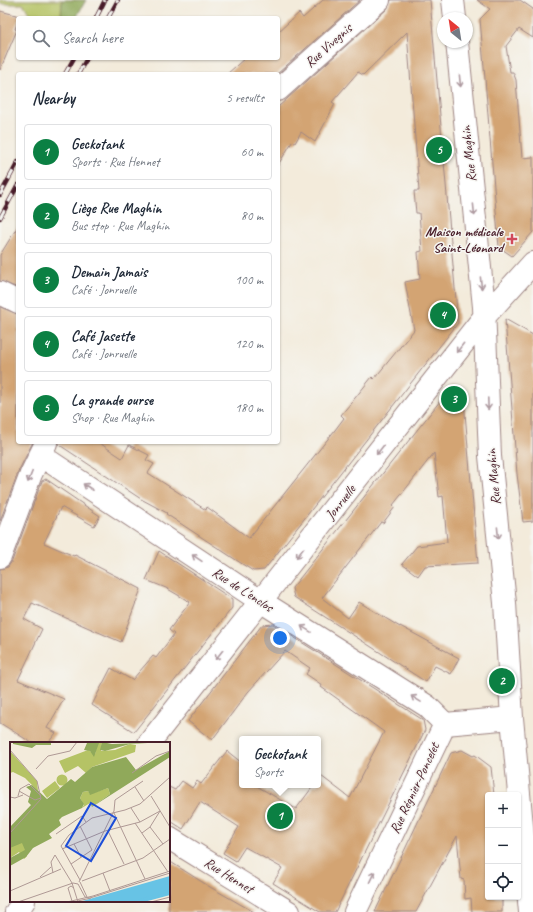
<!DOCTYPE html>
<html lang="en">
<head>
<meta charset="utf-8">
<style>
	:root { --surface:#fff; --page:#f6f6f7; --text:#1f2937; --muted:#747a83; --line:#e0e1e3; --accent:#0b8043 }
	body { margin:0; font-family:Caveat,sans-serif; background:var(--page); color:var(--text) }
	.controls { position:absolute; right:12px; bottom:12px; display:grid; overflow:hidden; border-radius:4px; box-shadow:0 1px 3px #0004 }
	.controls button { width:36px; height:36px; display:grid; place-items:center; padding:0; border:0; border-bottom:1px solid var(--line); background:var(--surface); color:var(--text); font:20px sans-serif }
	.compass { position:absolute; left:437px; top:12px; width:36px; height:36px; border-radius:50%; background:var(--surface); box-shadow:0 1px 3px #0004; rotate:330deg }
	.you { position:absolute; left:280px; top:638px; width:14px; height:14px; margin:-10px; border:3px solid #fff; border-radius:50%; background:#1a73e8; box-shadow:0 0 0 6px #1a73e833 }
	.badge { display:grid; place-items:center; width:26px; height:26px; border-radius:50%; background:var(--accent); color:#fff; font-size:13px; font-weight:700 }
	.pin { position:absolute; translate:-50% -50%; border:2px solid #fff; box-shadow:0 1px 4px #0006 }
	.popup { position:absolute; left:239px; top:736px; width:82px; height:52px; box-sizing:border-box; display:grid; place-content:center; border-radius:4px; background:var(--surface); filter:drop-shadow(0 1px 3px #0005); font-size:13px; white-space:nowrap; color:var(--muted) }
	.popup b { font-size:15px; color:var(--text) }
	.popup::after { content:''; position:absolute; left:50%; top:100%; margin-left:-8px; border:8px solid transparent; border-top-color:var(--surface) }
	.list { margin:0; padding:0; list-style:none }
	h2 { display:flex; justify-content:space-between; align-items:center; height:52px; margin:0; padding:0 16px; font-size:17px }
	h2 small { font-size:13px; font-weight:400; color:var(--muted) }
	.list li { display:grid; grid-template-columns:26px 1fr auto; gap:12px; align-items:center; box-sizing:border-box; height:56px; margin:0 8px 8px; padding:0 8px; border:1px solid var(--line); border-radius:4px }
	.list b { display:block; font-size:15px; white-space:nowrap }
	.list p { margin:0; font-size:13px; white-space:nowrap; color:var(--muted) }
	.list em { font-size:13px; font-style:normal; color:var(--muted) }
	.icon { flex:none; width:22px; height:22px; fill:none; stroke:currentColor; stroke-width:2; stroke-linecap:round; stroke-linejoin:round }
	.map { position:relative; flex:none; width:533px; height:912px; overflow:hidden }
	.search { position:absolute; background:var(--surface); box-shadow:0 1px 3px #0004; left:16px; top:16px; width:264px; height:44px; display:flex; align-items:center; gap:10px; box-sizing:border-box; padding:0 14px; border-radius:4px; color:var(--muted); font-size:15px }
	.panel { position:absolute; background:var(--surface); box-shadow:0 1px 3px #0004; left:16px; top:72px; width:264px; height:372px; border-radius:4px }
	.map>svg:first-child { display:block }
	.green { fill:#b5c365; stroke:#807148 }
	.forest { fill:#90a95a; stroke:#6d6442 }
	.building { fill:#d3a473 }
	.lines { fill:none; stroke-linecap:round; stroke-linejoin:round }
	.minor-casing { stroke:#9e8583; stroke-width:24 }
	.minor { stroke:#fff; stroke-width:22 }
	.rail-casing { stroke:#4a1f2b; stroke-width:4.5 }
	.rail { stroke:#f6f6f2; stroke-width:3; stroke-dasharray:9; stroke-linecap:butt }
	.oneway { stroke:#ae9aa0 }
	.poi-dot { fill:#d1495b; stroke:#f6f6f2; stroke-width:1.5 }
	.labels { text-anchor:middle; stroke-width:3; stroke-linejoin:round; paint-order:stroke }
	.street-label { font-size:14px; fill:#4a1f2b; stroke:#f6f6f2 }
	.poi-label { font-size:14px; font-weight:bold; fill:#4a1f2b; stroke:#f6f6f2; text-anchor:end }
	.inset-river { fill:none; stroke:#67c3e5; stroke-width:2 }
	.inset-road { fill:none; stroke:#af9995; stroke-width:1 }
	.view { fill:#1d4ed8; fill-opacity:0.15; stroke:#1d4ed8; stroke-width:2 }
	.inset-edge { fill:none; stroke:#4a1f2b; stroke-width:2 }
</style>
</head>
<body>
<div class="map">
<svg width="533" height="912" viewBox="0 0 533 912">
	<rect width="100%" height="100%" fill="#f6f6f2"/>
	<filter id="ink" filterUnits="userSpaceOnUse"><feTurbulence type="fractalNoise" baseFrequency=".025" numOctaves="2"/><feDisplacementMap in="SourceGraphic" scale="8" xChannelSelector="R" yChannelSelector="G"/><feConvolveMatrix kernelMatrix="1 2 1 2 8 2 1 2 1" color-interpolation-filters="sRGB"/></filter>
	<filter id="wash" filterUnits="userSpaceOnUse"><feTurbulence type="fractalNoise" baseFrequency=".012" numOctaves="4" result="noise"/><feDisplacementMap in="SourceGraphic" scale="16" xChannelSelector="R" yChannelSelector="G"/><feGaussianBlur stdDeviation="0.9" result="paint"/><feColorMatrix in="noise" values="0 0 0 0 0 0 0 0 0 0 0 0 0 0 0 0 0 1.4 0 .05"/><feComposite in="paint" operator="in"/></filter>
	<g filter="url(#wash)">
		<rect width="100%" height="100%" fill="#f3ebdb"/>
		<path class="green" d="M 0,0 L 62,0 L 61,18 L 34,18 L 23,4 L 0,4 Z"/>
		<path class="forest" d="M 62,0 L 86,0 L 76,18 L 61,18 Z"/>
		<g id="blocks">
			<path class="building" d="M 323,0 L 360,0 L 277,74 L 227,74 L 245,58 L 278,58 L 278,32 L 299,13 L 303,18 Z
				M 391,0 L 430,0 L 458,323 L 264,570 L 253,571 L 166,514 L 167,513 L 141,499 L 58,444 L 58,442 L 98,442 L 122,458 L 129,445 L 149,455 L 146,460 L 154,464 L 148,473 L 206,510 L 207,507 L 249,538 L 335,430 L 344,418 L 341,415 L 355,398 L 372,377 L 374,379 L 414,330 L 405,282 L 420,279 L 418,252 L 422,251 L 419,213 L 416,213 L 414,191 L 419,191 L 407,32 L 363,75 L 358,72 L 332,102 L 335,104 L 315,142 L 301,132 L 295,143 L 292,142 L 278,165 L 278,107 L 387,9 Z
				M 477,0 L 520,0 L 533,9 L 533,38 L 519,29 L 506,46 L 510,72 L 513,72 L 516,80 L 522,158 L 533,157 L 533,232 L 512,256 L 499,247 L 480,19 L 490,9 Z
				M 0,11 L 20,16 L 15,29 L 17,30 L 0,70 Z
				M 18,226 L 18,288 L 0,281 L 0,255 Z
				M 0,307 L 18,314 L 18,442 L 33,442 L 19,470 L 0,521 Z
				M 505,319 L 533,335 L 533,521 L 523,522 L 517,474 Z
				M 452,386 L 464,390 L 465,413 L 478,563 L 425,566 L 418,576 L 402,564 L 417,546 L 447,542 L 443,496 L 439,497 L 434,453 L 393,505 L 395,507 L 383,523 L 381,522 L 322,598 L 348,618 L 359,602 L 400,627 L 400,626 L 459,658 L 451,674 L 435,666 L 426,682 L 294,597 L 292,588 Z
				M 46,479 L 100,516 L 94,526 L 61,507 L 44,543 L 74,556 L 75,555 L 141,589 L 121,642 L 32,603 L 24,619 L 42,629 L 18,680 L 64,699 L 47,728 L 56,733 L 48,743 L 32,743 L 0,723 L 0,569 L 8,567 L 12,561 L 42,481 Z
				M 159,551 L 232,599 L 232,608 L 134,732 L 92,705 L 111,668 L 132,680 L 153,656 L 156,658 L 174,634 L 169,630 L 190,602 L 166,588 L 146,580 Z
				M 273,624 L 423,720 L 425,730 L 335,912 L 320,912 L 273,883 L 282,868 L 245,847 L 236,861 L 223,853 L 239,827 L 200,802 L 183,829 L 169,820 L 169,787 L 175,790 L 182,781 L 192,788 L 197,781 L 201,784 L 227,751 L 242,763 L 242,785 L 255,785 L 296,809 L 314,785 L 318,785 L 318,780 L 321,776 L 350,798 L 384,732 L 321,687 L 322,685 L 306,674 L 310,668 L 285,651 L 248,692 L 212,740 L 188,721 L 262,625 Z
				M 462,750 L 473,756 L 475,755 L 491,767 L 494,795 L 488,795 L 488,897 L 502,897 L 502,912 L 472,912 L 471,898 L 465,899 L 464,880 L 461,879 L 457,836 L 416,912 L 375,912 L 451,753 Z
				M 169,861 L 210,887 L 254,912 L 169,912 Z"/>
		</g>
	</g>
	<g filter="url(#ink)">
		<use href="#blocks" fill-opacity="0" stroke="#9e8583" stroke-width="1"/>
		<g class="lines">
			<defs>
				<path id="minor" d="M 453,0 L 455,18
					M 457,42 L 484,307 L 490,456 L 505,603 L 512,718 L 530,912
					M 278,90 L 379,0
					M 0,293 L 18,302
					M 40,455 L 262,602 L 427,706 L 445,724
					M 0,557 L 31,474 L 46,443
					M 445,724 L 512,718
					M 149,743 L 484,317 L 533,263
					M 169,838 L 289,912
					M 16,912 L 24,901
					M 355,912 L 445,724"/>
			</defs>
			<use href="#minor" class="minor-casing"/>
			<use href="#minor" class="minor"/>
			<defs>
				<path id="rail" d="M 96,18 L 105,0
					M 108,18 L 118,0
					M 65,74 L 74,58
					M 78,74 L 87,58
					M 0,195 L 18,162
					M 0,218 L 18,185"/>
			</defs>
			<use href="#rail" class="rail-casing"/>
			<use href="#rail" class="rail"/>
		</g>
		<defs><path id="oneway-shaft" d="M-6 0H5M1.5-3L5.5 0L1.5 3" fill="none" stroke-width="1.6" stroke-linecap="round" stroke-linejoin="round"/></defs>
		<g class="oneway">
			<use href="#oneway-shaft" transform="translate(460 81) rotate(84)"/>
			<use href="#oneway-shaft" transform="translate(474 210) rotate(84)"/>
			<use href="#oneway-shaft" transform="translate(481 283) rotate(84)"/>
			<use href="#oneway-shaft" transform="translate(460 348) rotate(128)"/>
			<use href="#oneway-shaft" transform="translate(488 404) rotate(88)"/>
			<use href="#oneway-shaft" transform="translate(380 450) rotate(128)"/>
			<use href="#oneway-shaft" transform="translate(30 477) rotate(112)"/>
			<use href="#oneway-shaft" transform="translate(88 487) rotate(-147)"/>
			<use href="#oneway-shaft" transform="translate(498 533) rotate(84)"/>
			<use href="#oneway-shaft" transform="translate(300 553) rotate(128)"/>
			<use href="#oneway-shaft" transform="translate(197 558) rotate(-146)"/>
			<use href="#oneway-shaft" transform="translate(306 629) rotate(-148)"/>
			<use href="#oneway-shaft" transform="translate(219 655) rotate(129)"/>
			<use href="#oneway-shaft" transform="translate(416 699) rotate(-148)"/>
			<use href="#oneway-shaft" transform="translate(372 877) rotate(-65)"/>
		</g>
	</g>
	<path class="poi-dot" d="M510 233h4v4h4v4h-4v4h-4v-4h-4v-4h4z"/>
	<g class="labels">
		<g class="street-label">
			<text transform="translate(328 45) rotate(-42)" y="5">Rue Vivegnis</text>
			<text transform="translate(468 154) rotate(-96)" y="5">Rue Maghin</text>
			<text transform="translate(493 477) rotate(-95)" y="5">Rue Maghin</text>
			<text transform="translate(340 502) rotate(-52)" y="5">Jonruelle</text>
			<text transform="translate(243 589) rotate(33)" y="5">Rue de L'enclos</text>
			<text transform="translate(414 788) rotate(-65)" y="5">Rue Régnier-Poncelet</text>
			<text transform="translate(229 875) rotate(32)" y="5">Rue Hennet</text>
		</g>
		<g class="poi-label">
			<text x="503" y="236">Maison médicale<tspan x="503" dy="16">Saint-Léonard</tspan></text>
		</g>
	</g>
	<g transform="translate(10 742)">
		<rect width="160" height="160" fill="#f3ebdb"/>
		<path d="M 88,0 L 92,0 L 91,9 L 105,8 L 120,2 L 126,3 L 125,10 L 82,25 L 76,31 L 68,24 L 55,31 L 49,19 L 78,8 L 85,12 ZM 0,9 L 27,39 L 28,49 L 15,36 L 3,30 L 0,31 ZM46.5 38a5.5 5.5 0 1 1 11 0a5.5 5.5 0 1 1-11 0ZM 45,39 L 50,46 L 37,56 L 32,49 ZM 98,46 L 100,52 L 82,65 L 80,61 L 72,66 L 74,63 L 70,56 L 73,50 L 78,49 L 80,52 ZM 13,91 L 17,114 L 14,117 L 9,110 L 0,116 L 0,101 Z" fill="#b5c365"/>
		<path d="M 3,0 L 41,0 L 41,3 L 26,3 L 22,6 L 3,2 ZM 92,0 L 102,2 L 155,0 L 120,2 L 95,9 L 90,8 ZM 77,1 L 89,1 L 84,15 L 80,9 L 74,8 ZM 160,9 L 160,15 L 82,65 L 100,52 L 98,46 L 80,53 L 78,49 L 73,50 L 70,56 L 74,62 L 72,66 L 52,75 L 49,78 L 51,83 L 39,92 L 42,96 L 23,106 L 16,115 L 0,124 L 0,116 L 15,108 L 12,101 L 0,106 L 0,85 L 21,63 L 18,60 L 21,49 L 16,45 L 22,43 L 37,57 L 61,37 L 65,40 L 82,25 L 116,15 L 126,28 Z" fill="#90a95a"/>
		<path d="M 160,134 L 160,153 L 134,160 L 69,160 Z" fill="#67c3e5"/>
		<path class="inset-river" d="M 125,160 L 160,148"/>
		<path class="inset-road" d="M 0,8 L 27,39 L 31,57 L 0,91M 26,27 L 38,14 L 60,9 L 67,0M 122,31 L 146,14 L 160,9M 125,45 L 134,59M 9,49 L 25,58 L 31,56M 8,54 L 10,47 L 19,42 L 31,54M 141,54 L 160,85M 0,55 L 5,56 L 13,53M 121,66 L 130,80M 104,71 L 135,137M 125,81 L 158,130M 70,84 L 82,108M 140,85 L 150,69M 98,89 L 114,122M 132,91 L 140,85 L 153,102M 46,92 L 72,74 L 76,80M 64,102 L 71,115M 52,107 L 95,89 L 130,80 L 150,69M 61,122 L 82,108M 43,131 L 41,120 L 45,113 L 62,141 L 68,160M 93,131 L 100,149M 30,135 L 41,125M 70,138 L 51,104 L 59,93 L 82,76 L 115,68 L 130,62 L 160,35M 72,139 L 133,116 L 160,97M 69,140 L 104,69 L 105,58 L 133,39M 70,140 L 77,155M 0,149 L 51,127M 62,159 L 58,146 L 61,144 L 64,146M 8,160 L 63,141 L 68,142 L 75,155 L 80,156 L 160,131M 57,160 L 83,154 L 160,129M 63,160 L 81,156M 141,160 L 160,155"/>
		<path class="view" d="M 81,61 L 106,76 L 81,119 L 56,104 Z"/>
		<rect width="160" height="160" class="inset-edge"/>
	</g>
</svg>
<div class="controls">
<button>+</button>
<button>−</button>
<button><svg class="icon" aria-label="locate" viewBox="0 0 24 24"><circle cx="12" cy="12" r="6"/><path d="M12 2v4M12 18v4M2 12h4M18 12h4"/></svg></button>
</div>
<svg class="compass" viewBox="-18 -18 36 36"><path d="M0-13l5 13h-10z" fill="#e53935"/><path d="M0 13l5-13h-10z" fill="#747a83"/></svg>
<div class="you"></div>
<div class="pin badge" style="left:280px;top:816px">1</div>
<div class="popup"><b>Geckotank</b>Sports</div>
<div class="pin badge" style="left:502px;top:681px">2</div>
<div class="pin badge" style="left:454px;top:399px">3</div>
<div class="pin badge" style="left:443px;top:315px">4</div>
<div class="pin badge" style="left:439px;top:150px">5</div>
<div class="search"><svg class="icon" aria-label="search" viewBox="0 0 24 24"><circle cx="10" cy="10" r="6"/><path d="M15 15l6 6"/></svg>Search here</div>
<section class="panel">
<h2>Nearby<small>5 results</small></h2>
<ul class="list">
<li><span class="badge">1</span><div><b>Geckotank</b><p>Sports · Rue Hennet</p></div><em>60 m</em></li>
<li><span class="badge">2</span><div><b>Liège Rue Maghin</b><p>Bus stop · Rue Maghin</p></div><em>80 m</em></li>
<li><span class="badge">3</span><div><b>Demain Jamais</b><p>Café · Jonruelle</p></div><em>100 m</em></li>
<li><span class="badge">4</span><div><b>Café Jasette</b><p>Café · Jonruelle</p></div><em>120 m</em></li>
<li><span class="badge">5</span><div><b>La grande ourse</b><p>Shop · Rue Maghin</p></div><em>180 m</em></li>
</ul>
</section>
</div>
</body>
</html>
